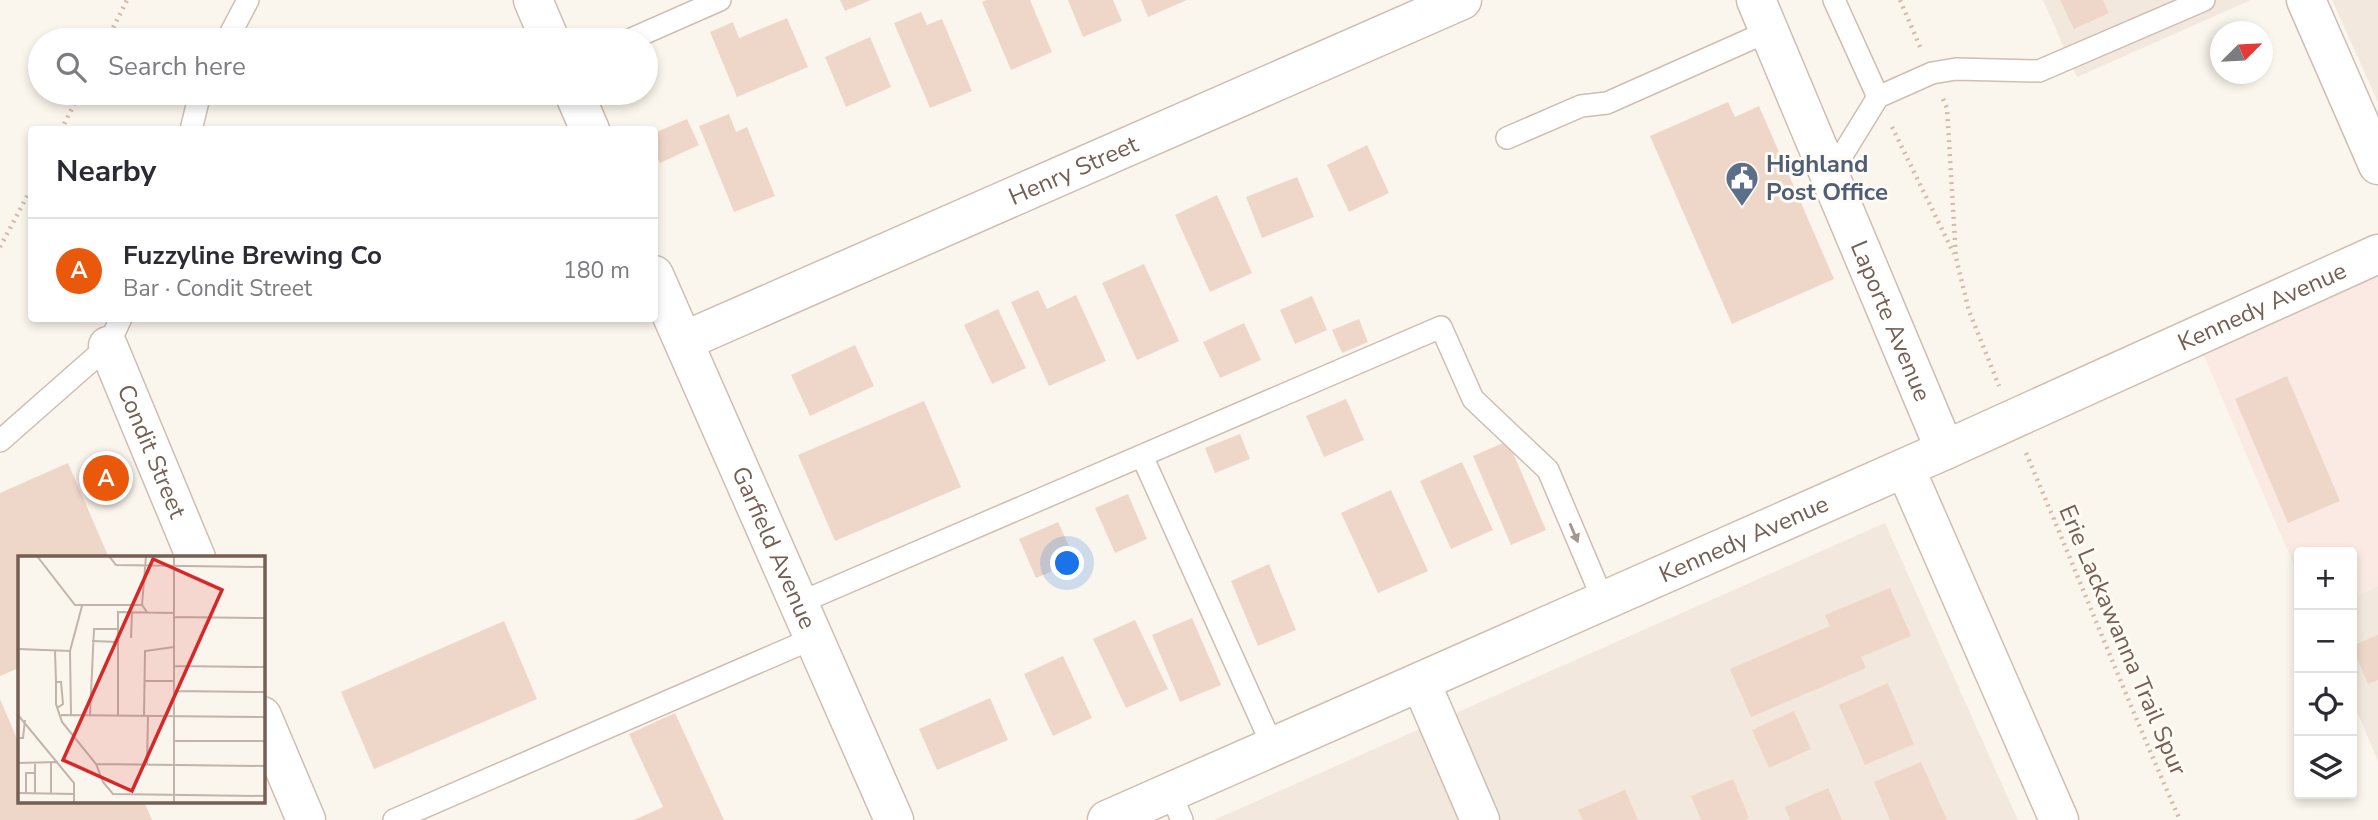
<!DOCTYPE html>
<html lang="en">
<head>
<meta charset="utf-8">
<style>
	:root { --surface:#fff; --page:#f7f7f7; --text:#2b2b33; --muted:#7c7c81; --line:#e1e1e2; --accent:#ea580c }
	body { margin:0; font-family:"Nunito Sans",sans-serif; background:var(--page); color:var(--text) }
	.controls { position:absolute; right:21px; bottom:21px; display:grid; overflow:hidden; border-radius:7px; box-shadow:0 4px 10px #0003 }
	.controls button { width:63px; height:63px; display:grid; place-items:center; padding:0; border:0; border-bottom:2px solid var(--line); background:var(--surface); color:var(--text); font:35px sans-serif }
	.compass { position:absolute; left:2210px; top:21px; width:63px; height:63px; border-radius:50%; background:var(--surface); box-shadow:0 4px 10px #0003; rotate:66deg }
	.you { position:absolute; left:1068px; top:564px; width:24px; height:24px; margin:-18px; border:5px solid #fff; border-radius:50%; background:#1a73e8; box-shadow:0 0 0 10px #1a73e833 }
	.badge { display:grid; place-items:center; width:46px; height:46px; border-radius:50%; background:var(--accent); color:#fff; font-size:23px; font-weight:700 }
	.pin { position:absolute; translate:-50% -50%; border:4px solid #fff; box-shadow:0 2px 7px #0006 }
	.list { margin:0; padding:0; list-style:none }
	h2 { display:flex; justify-content:space-between; align-items:center; height:91px; margin:0; padding:0 28px; font-size:30px }
	h2 small { font-size:23px; font-weight:400; color:var(--muted) }
	.list li { display:grid; grid-template-columns:46px 1fr auto; gap:21px; align-items:center; box-sizing:border-box; height:105px; padding:0 28px; border-top:2px solid var(--line) }
	.list b { display:block; font-size:26px; white-space:nowrap }
	.list p { margin:0; font-size:23px; white-space:nowrap; color:var(--muted) }
	.list em { font-size:23px; font-style:normal; color:var(--muted) }
	.icon { flex:none; width:38px; height:38px; fill:none; stroke:currentColor; stroke-width:2; stroke-linecap:round; stroke-linejoin:round }
	.map { position:relative; flex:none; width:2378px; height:820px; overflow:hidden }
	.search { position:absolute; background:var(--surface); box-shadow:0 4px 10px #0003; left:28px; top:28px; width:630px; height:77px; display:flex; align-items:center; gap:18px; box-sizing:border-box; padding:0 24px; border-radius:38px; color:var(--muted); font-size:26px }
	.panel { position:absolute; background:var(--surface); box-shadow:0 4px 10px #0003; left:28px; top:126px; width:630px; height:196px; border-radius:7px }
	.map>svg:first-child { display:block }
	.residential { fill:#f2e8dd }
	.commercial { fill:#faeae3 }
	.building { fill:#eed7c8 }
	.lines { fill:none; stroke-linecap:round; stroke-linejoin:round }
	.lane-casing { stroke:#cdbeb4; stroke-width:24 }
	.street-casing { stroke:#cdbeb4; stroke-width:41 }
	.secondary-casing { stroke:#cfbfb2; stroke-width:41 }
	.path { stroke:#d3baaa; stroke-width:4.5; stroke-dasharray:2 5; stroke-linecap:butt }
	.lane { stroke:#fff; stroke-width:21 }
	.street { stroke:#fff; stroke-width:38 }
	.secondary { stroke:#fff; stroke-width:38 }
	.oneway { fill:#a5968f }
	.labels { text-anchor:middle; stroke-width:6; stroke-linejoin:round; paint-order:stroke }
	.service-label { font-size:24px; font-weight:bold; fill:#4e5e75; stroke:#fefaf4; text-anchor:start }
	.street-label { font-size:24px; fill:#755e52; stroke:#fefaf4 }
	.inset-road { fill:none; stroke:#c1b4aa; stroke-width:2 }
	.view { fill:#d62828; fill-opacity:0.15; stroke:#d62828; stroke-width:3.5 }
	.inset-edge { fill:none; stroke:#755e52; stroke-width:3.5 }
</style>
</head>
<body>
<div class="map">
<svg width="2378" height="820" viewBox="0 0 2378 820">
	<rect width="100%" height="100%" fill="#fbf6ed"/>
	<path class="residential" d="M 2043,0 L 2251,0 L 2077,77 Z
		M 2332,0 L 2378,0 L 2378,102 Z
		M 1885,523 L 2018,820 L 1214,820 Z
		M 2378,586 L 2378,761 L 2352,700 L 2352,598 Z"/>
	<path class="commercial" d="M 2378,262 L 2378,586 L 2352,598 L 2352,552 L 2299,552 L 2299,577 L 2198,342 Z"/>
	<path class="building" d="M 840,0 L 871,0 L 845,11 Z
		M 986,0 L 1030,0 L 1052,52 L 1011,70 L 982,2 Z
		M 1068,0 L 1113,0 L 1122,21 L 1083,37 Z
		M 1141,0 L 1187,0 L 1148,17 Z
		M 2060,0 L 2103,0 L 2109,13 L 2074,29 Z
		M 921,12 L 927,25 L 942,19 L 972,91 L 930,108 L 894,23 Z
		M 787,18 L 808,67 L 737,97 L 710,32 L 733,22 L 739,38 Z
		M 870,37 L 891,87 L 846,107 L 825,57 Z
		M 1728,102 L 1735,117 L 1759,106 L 1834,279 L 1732,324 L 1650,136 Z
		M 729,114 L 736,132 L 747,127 L 775,196 L 734,212 L 699,126 Z
		M 687,119 L 699,145 L 660,163 L 654,150 L 654,133 Z
		M 1367,145 L 1389,193 L 1349,212 L 1327,165 Z
		M 1297,177 L 1314,217 L 1262,238 L 1246,197 Z
		M 1217,195 L 1252,273 L 1210,292 L 1175,215 Z
		M 1144,264 L 1179,341 L 1137,360 L 1102,283 Z
		M 1038,290 L 1047,309 L 1076,295 L 1106,361 L 1049,386 L 1011,302 Z
		M 1312,296 L 1327,330 L 1295,344 L 1280,310 Z
		M 998,309 L 1026,368 L 992,384 L 964,325 Z
		M 1359,319 L 1368,342 L 1342,353 L 1332,330 Z
		M 1244,323 L 1261,360 L 1220,378 L 1203,342 Z
		M 855,345 L 874,386 L 810,416 L 791,375 Z
		M 2287,376 L 2340,501 L 2288,523 L 2235,399 Z
		M 1346,399 L 1364,440 L 1324,457 L 1306,416 Z
		M 924,401 L 961,487 L 835,541 L 798,455 Z
		M 1240,434 L 1250,459 L 1215,473 L 1205,448 Z
		M 1508,441 L 1546,530 L 1511,545 L 1473,456 Z
		M 1462,462 L 1493,530 L 1451,549 L 1420,481 Z
		M 68,463 L 109,558 L 19,558 L 19,668 L 0,676 L 0,493 Z
		M 1391,490 L 1428,571 L 1378,593 L 1341,513 Z
		M 1128,494 L 1147,539 L 1115,553 L 1095,508 Z
		M 1058,522 L 1076,561 L 1036,578 L 1019,539 Z
		M 1269,564 L 1296,630 L 1258,646 L 1231,581 Z
		M 1890,588 L 1911,636 L 1861,657 L 1866,668 L 1751,717 L 1730,669 L 1830,626 L 1825,615 Z
		M 1192,618 L 1221,685 L 1180,702 L 1152,635 Z
		M 1135,620 L 1168,689 L 1126,708 L 1093,639 Z
		M 504,621 L 537,699 L 374,769 L 341,692 Z
		M 2378,635 L 2378,680 L 2368,684 L 2352,646 Z
		M 1063,656 L 1092,718 L 1053,736 L 1024,674 Z
		M 1888,683 L 1914,744 L 1865,765 L 1839,705 Z
		M 990,698 L 1008,740 L 937,770 L 919,729 Z
		M 0,699 L 19,743 L 19,801 L 144,801 L 152,820 L 0,820 Z
		M 1794,711 L 1811,749 L 1769,768 L 1752,730 Z
		M 675,713 L 724,820 L 634,820 L 663,807 L 629,734 Z
		M 1921,762 L 1947,820 L 1890,820 L 1874,782 Z
		M 1733,779 L 1749,818 L 1745,820 L 1701,820 L 1691,796 Z
		M 1828,788 L 1842,820 L 1790,820 L 1785,807 Z
		M 1625,790 L 1638,820 L 1583,820 L 1578,810 Z"/>
	<g class="lines">
		<defs>
			<path id="lane" d="M 227,40 L 248,0
				M 629,40 L 720,0
				M 1878,97 L 1932,73 L 1956,69 L 2039,71 L 2204,0
				M 191,130 L 200,93
				M 1507,138 L 1581,106 L 1607,103 L 1769,31
				M 1830,175 L 1878,97 L 1834,0
				M 0,441 L 108,346 L 121,318
				M 1142,456 L 1273,747
				M 799,603 L 1441,327 L 1473,399 L 1548,470 L 1604,602
				M 1170,792 L 1182,820
				M 394,820 L 814,638"/>
			<g id="street">
				<path d="M 533,0 L 550,40"/>
				<path id="s1" d="M 1756,0 L 1945,450"/>
				<path d="M 2306,0 L 2378,165"/>
				<path d="M 574,93 L 590,130"/>
				<path id="s2" d="M 654,275 L 894,820"/>
				<path id="s3" d="M 684,341 L 1462,0"/>
				<path id="s4" d="M 108,346 L 196,558"/>
				<path d="M 1421,683 L 1480,820"/>
				<path d="M 262,716 L 306,820"/>
			</g>
			<g id="secondary">
				<path d="M 1905,468 L 2059,820"/>
				<path id="s5" d="M 1107,820 L 1945,450 L 2378,254"/>
			</g>
		</defs>
		<use href="#lane" class="lane-casing"/>
		<use href="#street" class="street-casing"/>
		<use href="#secondary" class="secondary-casing"/>
		<path class="path" d="M 1900,0 L 1921,49
			M 107,40 L 127,0
			M 1943,99 L 1947,108 L 1956,258 L 1969,311 L 1999,386
			M 1892,127 L 1954,254
			M 61,130 L 80,93
			M 0,247 L 32,187
			M 2026,453 C 2078,575 2126,698 2180,820"/>
		<use href="#lane" class="lane"/>
		<use href="#street" class="street"/>
		<use href="#secondary" class="secondary"/>
	</g>
	<defs><path id="oneway-solid" d="M-6-.8H1V-3.2L6.5 0L1 3.2V.8H-6Z" transform="scale(1.75)"/></defs>
	<use class="oneway" href="#oneway-solid" transform="translate(1574 533) rotate(67)"/>
	<defs>
		<symbol id="civic-pin" viewBox="-11 -11 22 30"><path d="M0 17L-7.5 6A9.5 9.5 0 1 1 7.5 6Z" fill="#5c6f8a" stroke="#fefaf4"/><path d="M-.6-6.5H3V-4.5H.6V-3L4-1V1h2V6H-6V1h2V-1L-.6-3ZM-1.2 2.5V6h2.4V2.5Z" fill="#fff"/></symbol>
	</defs>
	<g fill-rule="evenodd">
		<use href="#civic-pin" x="1723" y="159" width="38" height="52"/>
	</g>
	<g class="labels">
		<g class="service-label">
			<text x="1766" y="172">Highland<tspan x="1766" dy="28">Post Office</tspan></text>
		</g>
		<g class="street-label">
			<text dy="8" stroke="none"><textPath href="#s3" startOffset="425">Henry Street</textPath></text>
			<text dy="8" stroke="none"><textPath href="#s5" startOffset="1264">Kennedy Avenue</textPath></text>
			<text dy="8" stroke="none"><textPath href="#s1" startOffset="348">Laporte Avenue</textPath></text>
			<text dy="8" stroke="none"><textPath href="#s4" startOffset="114">Condit Street</textPath></text>
			<text dy="8" stroke="none"><textPath href="#s5" startOffset="696">Kennedy Avenue</textPath></text>
			<text dy="8" stroke="none"><textPath href="#s2" startOffset="298">Garfield Avenue</textPath></text>
			<text transform="translate(2123 640) rotate(67)" y="8">Erie Lackawanna Trail Spur</text>
		</g>
	</g>
	<g transform="translate(18 556)">
		<rect width="247" height="247" fill="#fbf6ed"/>
		<path class="inset-road" d="M 19,0 L 57,49 L 124,49 L 129,56M 91,0 L 98,9 L 247,11M 124,49 L 128,0M 156,61 L 247,62M 113,82 L 114,56M 74,85 L 100,86M 0,93 L 52,95 L 64,50M 37,95 L 38,126M 52,95 L 53,159M 156,110 L 247,111M 127,125 L 156,125M 156,135 L 247,136M 39,152 L 45,148 L 43,126 L 38,126 L 38,148 L 44,166 L 78,208 L 85,226 L 95,238 L 247,240M 0,159 L 56,227 L 56,246M 43,159 L 247,161M 72,159 L 76,73 L 100,73M 100,159 L 100,56 L 156,57M 126,159 L 127,95 L 156,91M 0,182 L 5,182 L 7,164M 156,185 L 247,185M 33,206 L 33,238M 0,207 L 40,206M 17,207 L 17,238M 78,208 L 247,210M 129,209 L 130,159M 0,237 L 56,238M 8,238 L 8,217 L 17,217M 156,246 L 156,0"/>
		<path class="view" d="M 135,3 L 204,34 L 114,235 L 45,204 Z"/>
		<rect width="247" height="247" class="inset-edge"/>
	</g>
</svg>
<div class="controls">
<button>+</button>
<button>−</button>
<button><svg class="icon" aria-label="locate" viewBox="0 0 24 24"><circle cx="12" cy="12" r="6"/><path d="M12 2v4M12 18v4M2 12h4M18 12h4"/></svg></button>
<button><svg class="icon" aria-label="layers" viewBox="0 0 24 24"><path d="M12 4l9 5-9 5-9-5zM3 14l9 5 9-5"/></svg></button>
</div>
<svg class="compass" viewBox="-18 -18 36 36"><path d="M0-13l5 13h-10z" fill="#e53935"/><path d="M0 13l5-13h-10z" fill="#7c7c81"/></svg>
<div class="you"></div>
<div class="pin badge" style="left:106px;top:478px">A</div>
<div class="search"><svg class="icon" aria-label="search" viewBox="0 0 24 24"><circle cx="10" cy="10" r="6"/><path d="M15 15l6 6"/></svg>Search here</div>
<section class="panel">
<h2>Nearby<small></small></h2>
<ul class="list">
<li><span class="badge">A</span><div><b>Fuzzyline Brewing Co</b><p>Bar · Condit Street</p></div><em>180 m</em></li>
</ul>
</section>
</div>
</body>
</html>
